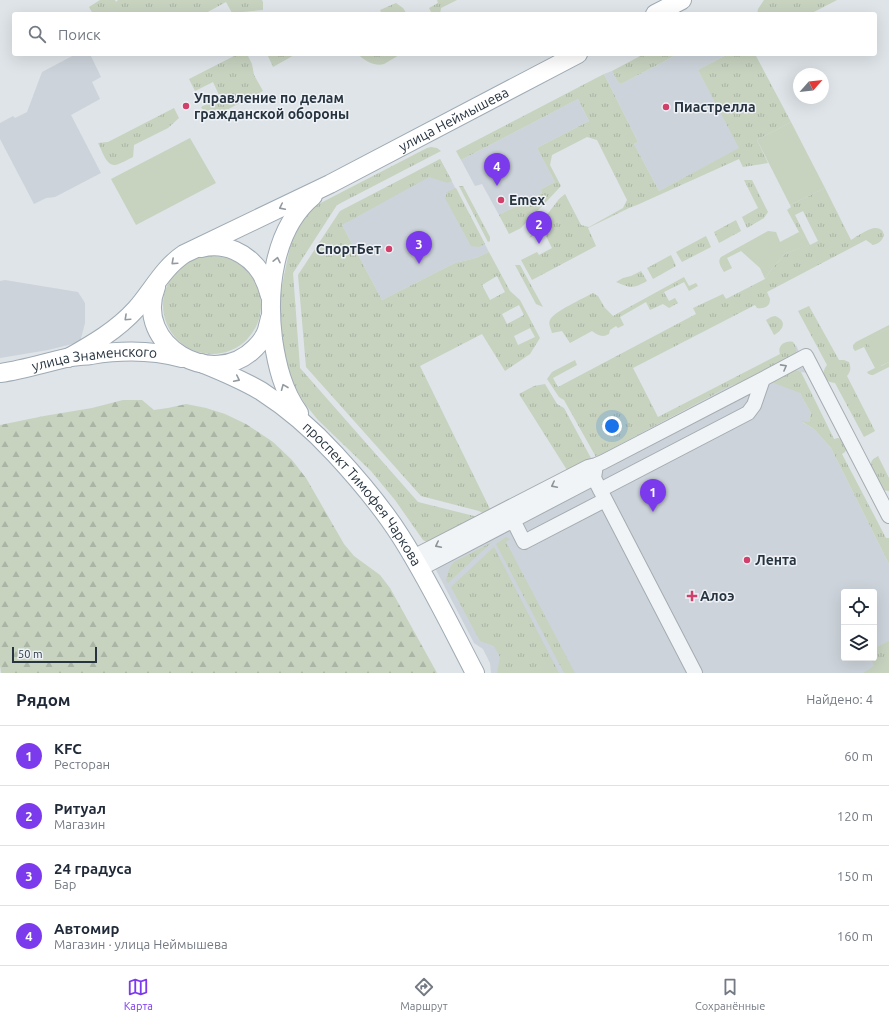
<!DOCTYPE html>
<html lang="ru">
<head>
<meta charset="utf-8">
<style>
	:root { --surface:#fff; --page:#f2f2f3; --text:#1f2937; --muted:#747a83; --line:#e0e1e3; --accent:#7c3aed }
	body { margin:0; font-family:Ubuntu,sans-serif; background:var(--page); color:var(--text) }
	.controls { position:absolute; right:12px; bottom:12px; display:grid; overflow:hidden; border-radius:4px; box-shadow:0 4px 16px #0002 }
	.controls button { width:36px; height:36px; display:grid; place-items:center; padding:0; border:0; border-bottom:1px solid var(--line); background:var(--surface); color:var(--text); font:20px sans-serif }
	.compass { position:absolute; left:793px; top:68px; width:36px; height:36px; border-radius:50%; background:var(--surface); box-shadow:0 4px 16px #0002; rotate:63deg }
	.scale { position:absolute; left:12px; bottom:10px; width:85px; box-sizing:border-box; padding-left:4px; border:2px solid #27343f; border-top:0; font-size:11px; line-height:14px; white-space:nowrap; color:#27343f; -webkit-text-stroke:3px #eef2f6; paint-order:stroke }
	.you { position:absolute; left:612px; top:426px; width:14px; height:14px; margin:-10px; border:3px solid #fff; border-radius:50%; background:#1a73e8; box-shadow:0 0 0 6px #1a73e833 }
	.badge { display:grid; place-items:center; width:26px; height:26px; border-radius:50%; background:var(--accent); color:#fff; font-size:13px; font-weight:700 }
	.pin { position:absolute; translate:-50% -33px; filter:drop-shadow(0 1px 2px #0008) }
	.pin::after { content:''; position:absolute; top:21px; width:14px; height:12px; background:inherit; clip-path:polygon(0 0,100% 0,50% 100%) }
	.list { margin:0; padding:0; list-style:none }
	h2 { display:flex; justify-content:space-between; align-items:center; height:52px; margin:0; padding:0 16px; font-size:17px }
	h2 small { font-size:13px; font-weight:400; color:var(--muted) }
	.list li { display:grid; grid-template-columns:26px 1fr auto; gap:12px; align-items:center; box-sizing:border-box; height:60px; padding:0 16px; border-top:1px solid var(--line) }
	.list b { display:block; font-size:15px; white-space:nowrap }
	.list p { margin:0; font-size:13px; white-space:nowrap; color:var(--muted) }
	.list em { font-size:13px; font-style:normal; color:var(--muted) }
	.icon { flex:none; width:22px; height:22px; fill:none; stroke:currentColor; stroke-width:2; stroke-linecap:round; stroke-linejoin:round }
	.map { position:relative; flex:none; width:889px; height:673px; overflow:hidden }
	.search { position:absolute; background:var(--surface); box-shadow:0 4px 16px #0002; left:12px; right:12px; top:12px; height:44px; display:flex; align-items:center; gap:10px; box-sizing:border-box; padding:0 14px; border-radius:4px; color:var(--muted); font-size:15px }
	.sheet { height:292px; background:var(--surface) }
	nav { display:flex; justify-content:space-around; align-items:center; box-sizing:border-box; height:56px; border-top:1px solid var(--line); background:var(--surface); font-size:11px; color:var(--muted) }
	nav a { display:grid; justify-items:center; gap:2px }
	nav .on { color:var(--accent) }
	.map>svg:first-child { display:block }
	.built { fill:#ccd3da; fill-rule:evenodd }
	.grass { fill:url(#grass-tufts); fill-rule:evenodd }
	.forest { fill:url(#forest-firs) }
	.park { fill:#c7d2bf }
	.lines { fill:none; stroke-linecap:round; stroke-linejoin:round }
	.minor-casing { stroke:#a3acb2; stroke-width:16 }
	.major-casing { stroke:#9eaab4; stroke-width:20 }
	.minor { stroke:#f1f4f6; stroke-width:14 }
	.major { stroke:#fff; stroke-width:18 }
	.oneway { stroke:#939a9f }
	.oneway2 { stroke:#8c949a }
	.poi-dot { fill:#d0406b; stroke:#eef2f6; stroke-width:1.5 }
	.labels { text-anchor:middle; stroke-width:3; stroke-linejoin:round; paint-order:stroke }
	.poi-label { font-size:14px; font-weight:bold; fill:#27343f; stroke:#eef2f6; text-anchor:start }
	.street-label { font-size:14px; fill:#27343f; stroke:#eef2f6 }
</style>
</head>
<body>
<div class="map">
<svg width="889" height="673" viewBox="0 0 889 673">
	<defs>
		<pattern id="grass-tufts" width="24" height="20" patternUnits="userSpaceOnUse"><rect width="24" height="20" fill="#c7d2bf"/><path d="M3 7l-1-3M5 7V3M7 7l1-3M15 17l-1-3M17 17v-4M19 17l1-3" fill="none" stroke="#abb5a5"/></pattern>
		<pattern id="forest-firs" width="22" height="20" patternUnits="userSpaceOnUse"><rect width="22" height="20" fill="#c7d2bf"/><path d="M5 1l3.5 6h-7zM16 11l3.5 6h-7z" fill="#abb5a5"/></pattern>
	</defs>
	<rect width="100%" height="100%" fill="#dee4e8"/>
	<path class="built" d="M 76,54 L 90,54 L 101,77 L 92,82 L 100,99 L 71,115 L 101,173 L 55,197 L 46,198 L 34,204 L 0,139 L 0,123 L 13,116 L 15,118 L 27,112 L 42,72 Z
		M 678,54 L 728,54 L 698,70 L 740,148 L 659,191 L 634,144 L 638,142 L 604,74 L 612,71 L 618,82 L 621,84 Z
		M 578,99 L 589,121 L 537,148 L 555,182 L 541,189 L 542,193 L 499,215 L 482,184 L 475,186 L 461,160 Z
		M 440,159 L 489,252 L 476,258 L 455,263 L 382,300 L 342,225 Z
		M 5,280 L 78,292 L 85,303 L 85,323 L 80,342 L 48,350 L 0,358 L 0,281 Z
		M 796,345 L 808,373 L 801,372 L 794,369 L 800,393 L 811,413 L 809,422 L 802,422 L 814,429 L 831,448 L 889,564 L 889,673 L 491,673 L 490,663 L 483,649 L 474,643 L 422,543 L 426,544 L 592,460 L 730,386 L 749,381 L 796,350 ZM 844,592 L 874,592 L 874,658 L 844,658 Z"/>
	<path class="grass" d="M 100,0 L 115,0 L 116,2 L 118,0 L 262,0 L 263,2 L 263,10 L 232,13 L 226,2 L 204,14 L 93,14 L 89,7 Z
		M 437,0 L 457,0 L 441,8 L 440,14 L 432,14 L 429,8 L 438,3 Z
		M 764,0 L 837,0 L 810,14 L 757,14 L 758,9 Z
		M 396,3 L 403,8 L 407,14 L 395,14 L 394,12 L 391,14 L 382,14 L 380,10 Z
		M 238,54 L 247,54 L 252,64 L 254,75 L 263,91 L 209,119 L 201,107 L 220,97 L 213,82 L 195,91 L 189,79 Z
		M 273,54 L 296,54 L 273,67 L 268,56 Z
		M 358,54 L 401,54 C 395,57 390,61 384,64 C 375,67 363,60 358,54 Z
		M 644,54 L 678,54 L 621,84 L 618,82 L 612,71 Z
		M 728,54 L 755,54 L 791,122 L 757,140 L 768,163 L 743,167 L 739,159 L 637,205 L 629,208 L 588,228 L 596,246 L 532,280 L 521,260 L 537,252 L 539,255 L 552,248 L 543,230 L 529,238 L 559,199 L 565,194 L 581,225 L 589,227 L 623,208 L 627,200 L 597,140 L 587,137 L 552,155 L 550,165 L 561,186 L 546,202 L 521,228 L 509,234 L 499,215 L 542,193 L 541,189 L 555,182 L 537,148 L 589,121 L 578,99 L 461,160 L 456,151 L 604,74 L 638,142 L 634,144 L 659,191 L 739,148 L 698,70 Z
		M 174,108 L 179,118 L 168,128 L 134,145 L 133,157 C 128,159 121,164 115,165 C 106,166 102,150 98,143 L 108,142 Z
		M 431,147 L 437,148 L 441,151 L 337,205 L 293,273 L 300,368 L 418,502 L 478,517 L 427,542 L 423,540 L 395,500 L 371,471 L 318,420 L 305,404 L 296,389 L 290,374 L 282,348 L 280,324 L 281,290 L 289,252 L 294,232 L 311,208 L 427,148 Z
		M 440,159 L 452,181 L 448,183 L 429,177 L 342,225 L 382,300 L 455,263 L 476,258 L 489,252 L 510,291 L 520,300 L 540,338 L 530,354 L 505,371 L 482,334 L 420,366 L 490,509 L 567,470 L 519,394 L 534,386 L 545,384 L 557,404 L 564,408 L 592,460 L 486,515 L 479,511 L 421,496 L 306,367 L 298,275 L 340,211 ZM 497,276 L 505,292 L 490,300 L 482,285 ZM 519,305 L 524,315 L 507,324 L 502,314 ZM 530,328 L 535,337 L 518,345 L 514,336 Z
		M 744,180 L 752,180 L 768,212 L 764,218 L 747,228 L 742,217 L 758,208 Z
		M 459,186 L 463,186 L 490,237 L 490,241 L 488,242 Z
		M 456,188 L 485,244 L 479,247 L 471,246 L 445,198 L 447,192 Z
		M 825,188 L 851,240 C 857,236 868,229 874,228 C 887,227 887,242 873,245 L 866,240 L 767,292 L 770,299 C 770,307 764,309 757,308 L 755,305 L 633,368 L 658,417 L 780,354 C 777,346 785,340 793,342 C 796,346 797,348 796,353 L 749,381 L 730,386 L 596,457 L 564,400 L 559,397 L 547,379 L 552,372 L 575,360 L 577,365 L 553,378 L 558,387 L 696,314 L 693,308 L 723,294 L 726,299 L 765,279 L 770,271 L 786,253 L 809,245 L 799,232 L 787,210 L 791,207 L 790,205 ZM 803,211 L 818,241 L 810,245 L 795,215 Z
		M 736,220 L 741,231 L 719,243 L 714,232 Z
		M 706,236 L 711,247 L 682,262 L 676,252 Z
		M 671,255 L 676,266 L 653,279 L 647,268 Z
		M163 305a49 49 0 1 1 98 0a49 49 0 1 1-98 0Z
		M 515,265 L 520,265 L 543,307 L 536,304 Z
		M 641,271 L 647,281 C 633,289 630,288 616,282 L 623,278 L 631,276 Z
		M 684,277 L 689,286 L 696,283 L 698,286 L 689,291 L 684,282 L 664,292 L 669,301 L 675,298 L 678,303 L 669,308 L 663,304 L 650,310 L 646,302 L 620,317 L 624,325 L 618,328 L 616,326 L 610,330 L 609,334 C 602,338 598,335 592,331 L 570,343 L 562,331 L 552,333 C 551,328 548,325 550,320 C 553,312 584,298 593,293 L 598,296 L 605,308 L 613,316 Z
		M 809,306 L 839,360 L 844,360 L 849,362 C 851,368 851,371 847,376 L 875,431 L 864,437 L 835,383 C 824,382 820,374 827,365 L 798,311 Z
		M 775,316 C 788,321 783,330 774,335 L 766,320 L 771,317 Z
		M 889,325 L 889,328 L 867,340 L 881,366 L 889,362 L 889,367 L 873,375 C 870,375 869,375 867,372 L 875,368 L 864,347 L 855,351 L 853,348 L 853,345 L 856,342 Z
		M 794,369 L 801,372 L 834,439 L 838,438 L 842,439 L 847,448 L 845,452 L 842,454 L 886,538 L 889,538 L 889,564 L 831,448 L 814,429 L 801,421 L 809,422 L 811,413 L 800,393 L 769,381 Z
		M 878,456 L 889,478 L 889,491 C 886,491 882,490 880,487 C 877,483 870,468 871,463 C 872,459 875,458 878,456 Z
		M 506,537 L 510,539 L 506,542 L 575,673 L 564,673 L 496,544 Z
		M 492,542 L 448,583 L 446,580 C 448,573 449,567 454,562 Z
		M 494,547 L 559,673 L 497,673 L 500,657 L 494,646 L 480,641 L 451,587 Z
		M 889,641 L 889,673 L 863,673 L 874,666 L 871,658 L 874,658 L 874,646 L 875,648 Z"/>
	<path class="forest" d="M 123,400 L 142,400 L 154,410 L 168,408 L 186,404 L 206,408 L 225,414 L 246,424 L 273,442 L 292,460 L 306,478 L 344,544 L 354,556 L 380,575 L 390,588 L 437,673 L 1,673 L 0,665 L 0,425 L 44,416 L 92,408 Z"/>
	<path class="park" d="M 791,122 L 825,188 L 790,205 L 757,140 Z
		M 190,138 L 216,183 L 136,225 L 111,179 Z
		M 768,231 L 776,232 L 780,242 L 799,232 L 810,245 L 786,253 L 770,271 L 765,279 L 760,268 L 741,251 L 727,258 L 732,268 L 724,272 C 721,267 717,262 721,257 Z
		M 889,328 L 889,362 L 880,366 L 866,340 Z"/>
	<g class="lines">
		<defs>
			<path id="minor" d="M 596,465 L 594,478 L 695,673
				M 600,490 L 748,413 L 754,405 L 763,379
				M 513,520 L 524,542 L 605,500
				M 413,557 L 588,467 L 596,465 L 603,462 L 763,379 L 806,356 L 889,516
				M 420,569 L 594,478"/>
			<g id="major">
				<path d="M 655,14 L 682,0"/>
				<path d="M 201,248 C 225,242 248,253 261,273 C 265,280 268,288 270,296"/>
				<path d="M 156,287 C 133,345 213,391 255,348 C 260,343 265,337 267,330 C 268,326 269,322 270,318"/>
				<path id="s1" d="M 68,358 C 93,344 117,330 136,309 C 152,291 163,268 184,254 L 330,184 L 578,54"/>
				<path id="s2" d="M 201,363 C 221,371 242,380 261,391 C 289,409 313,430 335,454 C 359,480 382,507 401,537 C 429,581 451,627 475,673"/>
				<path id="s3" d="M 0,373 C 22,370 44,363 66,358 C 74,356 83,356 91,355 C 122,350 152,350 182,358"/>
				<path d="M 299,413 C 283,391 277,366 273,339 C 267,291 273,229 313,196"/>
			</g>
		</defs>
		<use href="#minor" class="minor-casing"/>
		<use href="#major" class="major-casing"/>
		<use href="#minor" class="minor"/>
		<use href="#major" class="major"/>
	</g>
	<defs><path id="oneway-chevron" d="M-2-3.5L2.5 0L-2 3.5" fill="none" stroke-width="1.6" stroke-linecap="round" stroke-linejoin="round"/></defs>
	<g class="oneway">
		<use href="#oneway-chevron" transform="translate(282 207) rotate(154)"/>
		<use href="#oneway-chevron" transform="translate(277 260) rotate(-78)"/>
		<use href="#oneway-chevron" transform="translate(174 262) rotate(138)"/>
		<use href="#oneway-chevron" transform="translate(127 318) rotate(137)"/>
		<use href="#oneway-chevron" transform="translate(237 379) rotate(26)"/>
		<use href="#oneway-chevron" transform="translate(284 387) rotate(-112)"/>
	</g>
	<g class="oneway2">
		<use href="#oneway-chevron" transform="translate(784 367) rotate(-29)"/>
		<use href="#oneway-chevron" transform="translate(554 485) rotate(153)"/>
		<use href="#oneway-chevron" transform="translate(438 545) rotate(153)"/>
	</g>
	<g class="poi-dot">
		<circle cx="186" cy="106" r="4"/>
		<circle cx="666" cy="107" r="4"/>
		<circle cx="501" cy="200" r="4"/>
		<circle cx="389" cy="249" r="4"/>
		<circle cx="747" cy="560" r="4"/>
		<path d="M690 590h4v4h4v4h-4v4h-4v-4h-4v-4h4z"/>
	</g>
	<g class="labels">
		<g class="poi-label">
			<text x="194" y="103">Управление по делам<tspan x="194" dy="16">гражданской обороны</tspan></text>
			<text x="674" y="112">Пиастрелла</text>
			<text x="509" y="205">Emex</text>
			<text x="381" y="254" text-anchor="end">СпортБет</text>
			<text x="755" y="565">Лента</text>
			<text x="700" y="601">Алоэ</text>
		</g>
		<g class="street-label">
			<text dy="5" stroke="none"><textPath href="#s1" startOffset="459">улица Неймышева</textPath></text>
			<text dy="5" stroke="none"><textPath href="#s3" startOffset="96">улица Знаменского</textPath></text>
			<text dy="5" stroke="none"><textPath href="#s2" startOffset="212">проспект Тимофея Чаркова</textPath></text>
		</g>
	</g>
</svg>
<div class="controls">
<button><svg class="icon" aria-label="locate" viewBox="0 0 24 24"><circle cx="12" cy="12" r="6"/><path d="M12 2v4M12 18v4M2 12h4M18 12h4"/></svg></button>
<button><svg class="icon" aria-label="layers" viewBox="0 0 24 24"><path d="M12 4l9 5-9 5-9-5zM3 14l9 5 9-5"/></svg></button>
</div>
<svg class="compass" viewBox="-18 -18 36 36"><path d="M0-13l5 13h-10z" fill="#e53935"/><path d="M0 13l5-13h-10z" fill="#747a83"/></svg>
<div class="scale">50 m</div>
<div class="you"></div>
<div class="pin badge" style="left:653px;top:512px">1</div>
<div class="pin badge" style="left:539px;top:244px">2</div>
<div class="pin badge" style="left:419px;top:264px">3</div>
<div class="pin badge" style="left:497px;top:186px">4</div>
<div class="search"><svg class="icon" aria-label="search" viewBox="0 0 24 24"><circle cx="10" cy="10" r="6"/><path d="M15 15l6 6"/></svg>Поиск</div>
</div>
<section class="sheet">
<h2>Рядом<small>Найдено: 4</small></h2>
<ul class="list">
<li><span class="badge">1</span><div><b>KFC</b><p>Ресторан</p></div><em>60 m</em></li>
<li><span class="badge">2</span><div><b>Ритуал</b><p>Магазин</p></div><em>120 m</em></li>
<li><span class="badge">3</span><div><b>24 градуса</b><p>Бар</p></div><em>150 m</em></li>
<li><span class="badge">4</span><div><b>Автомир</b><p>Магазин · улица Неймышева</p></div><em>160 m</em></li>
</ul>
</section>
<nav>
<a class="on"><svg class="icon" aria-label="map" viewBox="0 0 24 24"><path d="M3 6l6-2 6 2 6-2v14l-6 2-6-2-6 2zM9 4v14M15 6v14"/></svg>Карта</a>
<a><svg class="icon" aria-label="directions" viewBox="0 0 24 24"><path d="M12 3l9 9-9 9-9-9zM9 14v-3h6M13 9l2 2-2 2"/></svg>Маршрут</a>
<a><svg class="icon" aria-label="saved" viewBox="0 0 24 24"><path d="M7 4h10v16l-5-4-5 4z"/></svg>Сохранённые</a>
</nav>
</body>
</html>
